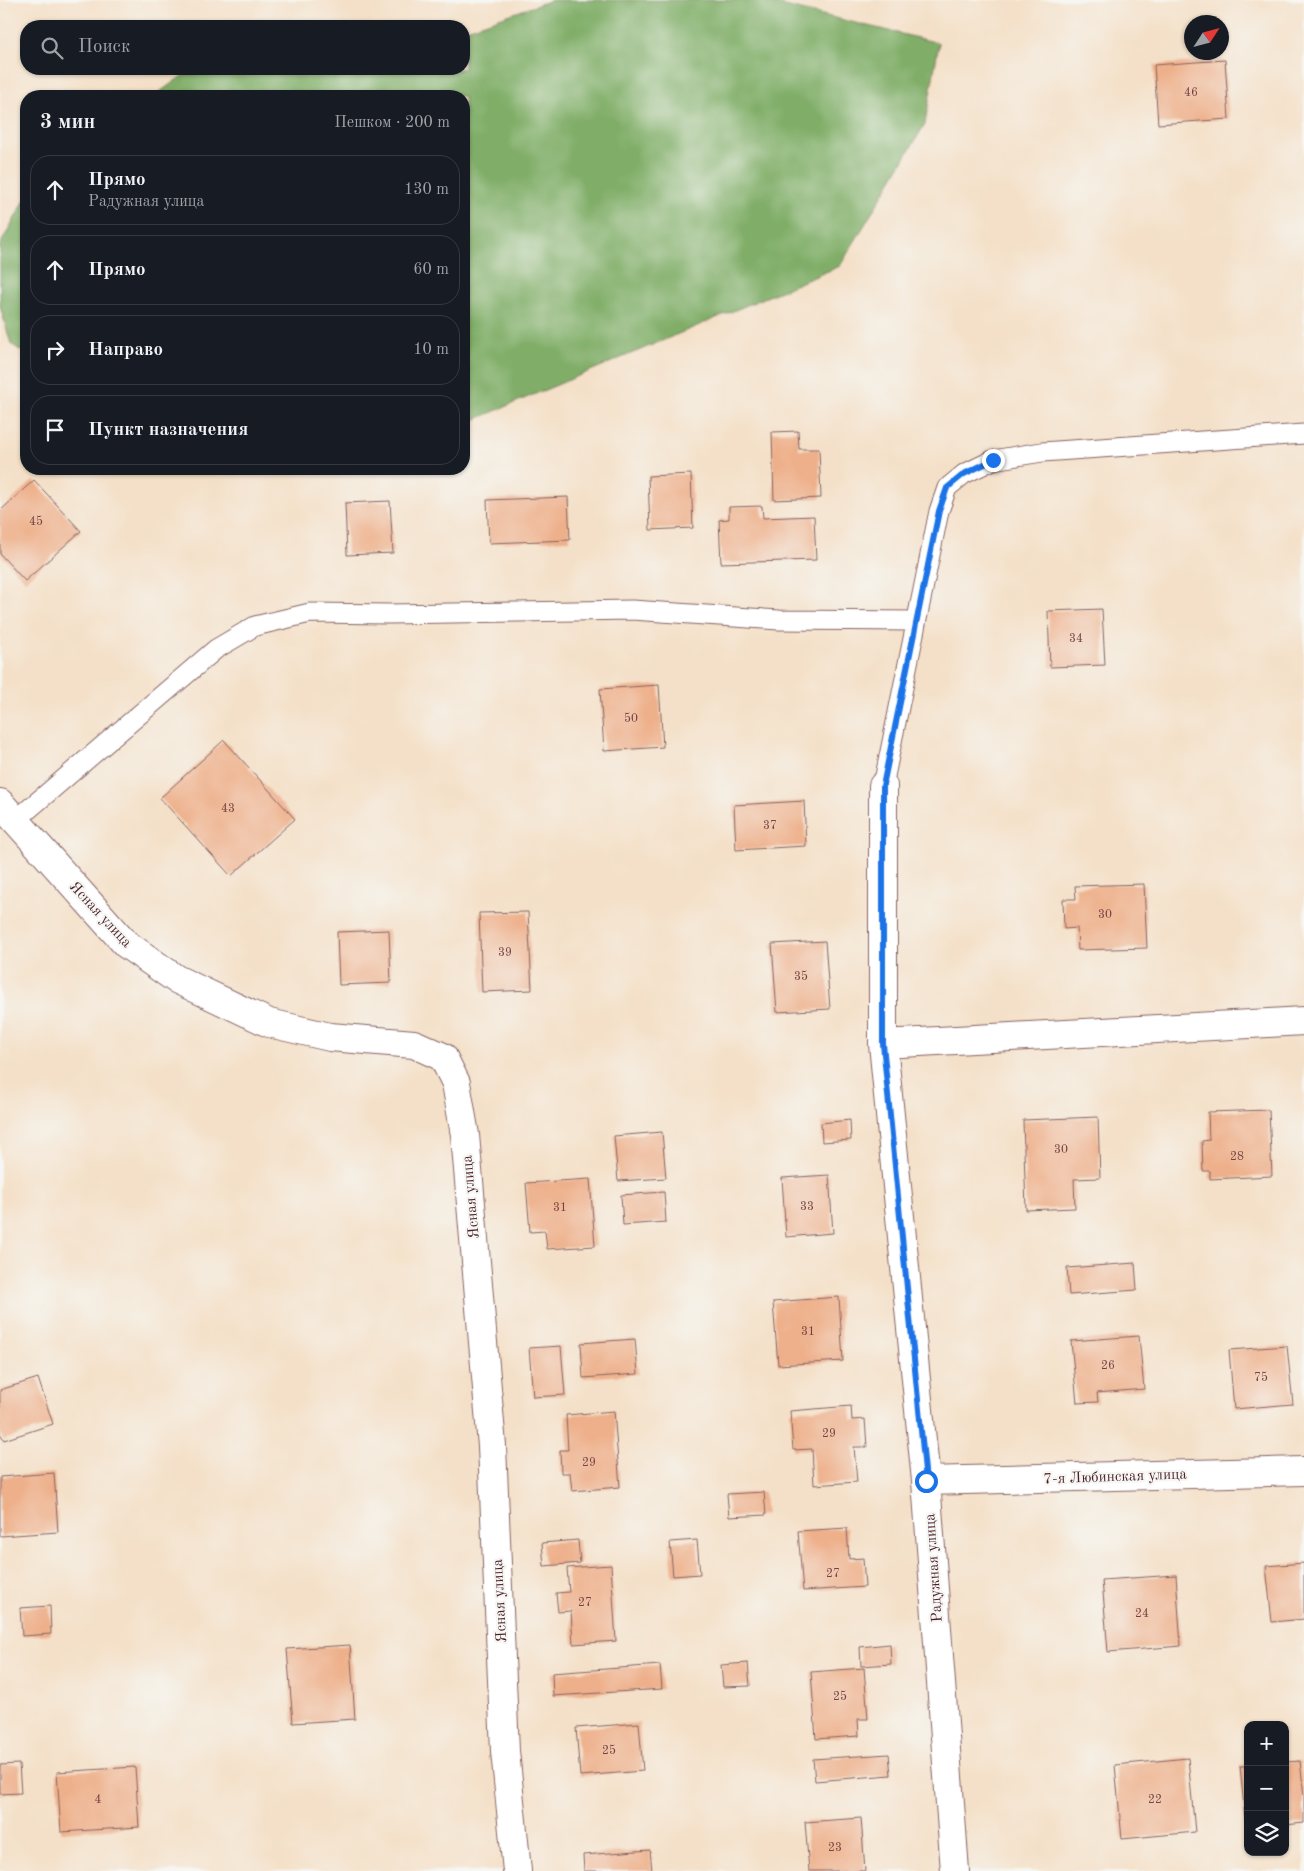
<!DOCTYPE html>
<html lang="ru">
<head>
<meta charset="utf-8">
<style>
	:root { --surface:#171b24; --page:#242831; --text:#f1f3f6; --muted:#9ea1a6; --line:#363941 }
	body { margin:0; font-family:"Old Standard TT",serif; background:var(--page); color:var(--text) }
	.controls { position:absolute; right:15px; bottom:15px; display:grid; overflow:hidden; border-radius:10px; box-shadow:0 1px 4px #0004 }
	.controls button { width:45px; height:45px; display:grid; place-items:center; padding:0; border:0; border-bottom:1px solid var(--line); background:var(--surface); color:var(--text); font:25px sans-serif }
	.compass { position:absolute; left:1184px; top:15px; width:45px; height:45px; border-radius:50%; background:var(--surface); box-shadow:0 1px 4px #0004; rotate:54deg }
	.stop { position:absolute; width:15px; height:15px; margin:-11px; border:4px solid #1a73e8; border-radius:50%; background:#fff }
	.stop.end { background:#1a73e8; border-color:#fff; box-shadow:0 1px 5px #0008 }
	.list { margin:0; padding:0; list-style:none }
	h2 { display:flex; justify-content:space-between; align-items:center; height:65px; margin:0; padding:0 20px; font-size:21px }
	h2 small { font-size:16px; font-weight:400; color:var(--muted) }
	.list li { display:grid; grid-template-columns:32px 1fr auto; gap:15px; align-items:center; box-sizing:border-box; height:70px; margin:0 10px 10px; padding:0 10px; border:1px solid var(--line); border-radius:20px }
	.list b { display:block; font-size:19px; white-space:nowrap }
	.list p { margin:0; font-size:16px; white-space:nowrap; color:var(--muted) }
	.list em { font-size:16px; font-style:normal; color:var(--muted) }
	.icon { flex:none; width:28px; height:28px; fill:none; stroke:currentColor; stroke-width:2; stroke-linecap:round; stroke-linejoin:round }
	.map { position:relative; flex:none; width:1304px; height:1871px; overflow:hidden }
	.search { position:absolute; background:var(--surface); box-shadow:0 1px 4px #0004; left:20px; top:20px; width:450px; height:55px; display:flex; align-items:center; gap:12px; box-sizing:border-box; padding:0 18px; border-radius:20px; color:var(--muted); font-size:19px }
	.panel { position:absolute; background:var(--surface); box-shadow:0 1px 4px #0004; left:20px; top:90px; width:450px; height:385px; border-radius:20px }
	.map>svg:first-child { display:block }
	.forest { fill:#80ae67; stroke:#656649 }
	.building { fill:#eeb08b }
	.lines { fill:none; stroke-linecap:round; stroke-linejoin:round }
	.service-casing { stroke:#866362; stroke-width:21 }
	.minor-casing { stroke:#866362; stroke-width:30 }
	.service { stroke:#fff; stroke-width:19 }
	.minor { stroke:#fff; stroke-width:28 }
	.route { stroke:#1a73e8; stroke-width:6 }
	.labels { text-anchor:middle; stroke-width:4.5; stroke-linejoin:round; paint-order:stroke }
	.number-label { font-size:12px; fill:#734343 }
	.street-label { font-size:15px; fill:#4a1f2b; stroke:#f6f6f2 }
</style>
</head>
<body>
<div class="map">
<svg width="1304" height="1871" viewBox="0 0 1304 1871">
	<rect width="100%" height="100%" fill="#f6f6f2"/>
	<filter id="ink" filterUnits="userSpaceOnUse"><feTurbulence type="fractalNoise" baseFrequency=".02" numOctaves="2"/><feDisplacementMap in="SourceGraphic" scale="10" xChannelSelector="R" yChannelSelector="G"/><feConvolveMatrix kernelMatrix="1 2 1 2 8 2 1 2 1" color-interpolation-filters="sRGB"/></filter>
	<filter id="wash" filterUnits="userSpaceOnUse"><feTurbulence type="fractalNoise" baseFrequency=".0096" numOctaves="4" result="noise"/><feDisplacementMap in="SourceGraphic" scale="20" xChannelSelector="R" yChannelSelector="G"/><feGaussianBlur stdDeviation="1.12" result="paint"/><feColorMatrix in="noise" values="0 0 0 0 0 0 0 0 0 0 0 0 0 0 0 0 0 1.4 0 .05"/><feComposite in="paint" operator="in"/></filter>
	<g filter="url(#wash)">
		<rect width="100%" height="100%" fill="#f4e0c8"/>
		<path class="forest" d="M 552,0 L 760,0 L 939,43 L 925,124 L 840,266 L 464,424 L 464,96 L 154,96 L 182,76 L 232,69 L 464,69 L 464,30 Z
			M 26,198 L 26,354 L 11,344 L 0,306 L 0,245 Z"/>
		<g id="blocks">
			<path class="building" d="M 1225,60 L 1229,119 L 1158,124 L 1154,65 Z
				M 798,431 L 799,449 L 819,449 L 821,498 L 774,500 L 772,432 Z
				M 691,474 L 693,528 L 650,530 L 648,476 Z
				M 34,480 L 81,531 L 25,581 L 0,554 L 0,511 Z
				M 568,497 L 570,540 L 489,543 L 487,500 Z
				M 390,501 L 393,553 L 347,555 L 345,503 Z
				M 762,506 L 763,518 L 814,516 L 816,560 L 721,563 L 719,520 L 729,519 L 729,507 Z
				M 1102,609 L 1105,665 L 1050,667 L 1048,611 Z
				M 659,685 L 663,747 L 604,751 L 600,689 Z
				M 224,740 L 295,819 L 231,876 L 160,798 Z
				M 804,801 L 806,846 L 736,850 L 734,805 Z
				M 1144,884 L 1147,948 L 1078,950 L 1077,928 L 1064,929 L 1063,899 L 1076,899 L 1075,886 Z
				M 528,912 L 532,990 L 482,992 L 479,913 Z
				M 389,930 L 391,983 L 339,985 L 337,932 Z
				M 825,941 L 830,1009 L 777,1012 L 772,944 Z
				M 1269,1110 L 1272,1176 L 1210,1179 L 1210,1171 L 1203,1171 L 1202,1141 L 1209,1140 L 1208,1112 Z
				M 1098,1117 L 1100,1178 L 1074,1179 L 1075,1208 L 1026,1210 L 1023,1120 Z
				M 850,1120 L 851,1140 L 822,1142 L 821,1123 Z
				M 662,1132 L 666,1178 L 618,1181 L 614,1136 Z
				M 829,1175 L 833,1233 L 786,1237 L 782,1178 Z
				M 590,1179 L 595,1246 L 547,1249 L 545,1231 L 530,1232 L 526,1183 Z
				M 664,1192 L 666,1222 L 623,1225 L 621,1195 Z
				M 1135,1263 L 1137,1290 L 1069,1295 L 1067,1268 Z
				M 839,1297 L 843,1361 L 778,1365 L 773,1302 Z
				M 1139,1336 L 1144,1389 L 1097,1393 L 1098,1402 L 1077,1403 L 1071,1341 Z
				M 635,1339 L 638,1374 L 583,1378 L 581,1343 Z
				M 561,1346 L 565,1395 L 533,1397 L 529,1348 Z
				M 1287,1346 L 1293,1404 L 1234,1409 L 1229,1350 Z
				M 38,1378 L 53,1424 L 4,1440 L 0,1433 L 0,1390 Z
				M 851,1406 L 852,1420 L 865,1419 L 867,1447 L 854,1447 L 857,1482 L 814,1485 L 812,1449 L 793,1450 L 790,1411 Z
				M 614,1411 L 620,1487 L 572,1491 L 570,1473 L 561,1473 L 560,1450 L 568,1450 L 566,1415 Z
				M 54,1473 L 58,1532 L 0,1536 L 0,1477 Z
				M 764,1492 L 766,1515 L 729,1517 L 727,1494 Z
				M 847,1528 L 849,1559 L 863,1558 L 865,1587 L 803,1591 L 798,1531 Z
				M 578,1540 L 580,1563 L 544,1566 L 542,1543 Z
				M 697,1540 L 700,1574 L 673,1576 L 670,1542 Z
				M 1304,1563 L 1304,1619 L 1272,1622 L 1266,1566 Z
				M 611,1565 L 616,1641 L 573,1644 L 571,1611 L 558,1612 L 556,1593 L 569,1592 L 567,1568 Z
				M 1176,1575 L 1181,1646 L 1108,1652 L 1102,1580 Z
				M 50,1606 L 51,1634 L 22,1636 L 20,1608 Z
				M 890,1644 L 891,1664 L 861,1666 L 860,1647 Z
				M 350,1645 L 355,1719 L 293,1723 L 287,1649 Z
				M 748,1663 L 750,1686 L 723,1687 L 721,1665 Z
				M 660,1665 L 662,1689 L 553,1696 L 552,1673 Z
				M 864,1668 L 868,1719 L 858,1719 L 859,1736 L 816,1739 L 811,1672 Z
				M 639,1723 L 643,1771 L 580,1776 L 576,1728 Z
				M 889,1754 L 891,1775 L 815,1781 L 813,1759 Z
				M 1188,1758 L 1195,1832 L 1122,1839 L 1115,1765 Z
				M 1300,1761 L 1304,1795 L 1304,1823 L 1285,1825 L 1285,1762 Z
				M 19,1764 L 21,1793 L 0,1794 L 0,1765 Z
				M 1240,1766 L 1248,1766 L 1248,1829 L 1246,1829 Z
				M 135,1767 L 139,1827 L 61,1832 L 57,1772 Z
				M 861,1818 L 865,1871 L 809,1871 L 805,1822 Z
				M 650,1850 L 652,1871 L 584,1871 L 583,1855 Z"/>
		</g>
	</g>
	<g filter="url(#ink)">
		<use href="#blocks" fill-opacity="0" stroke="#866362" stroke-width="1"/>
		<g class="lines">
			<defs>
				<path id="service" d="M 883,786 L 939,511 L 947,488 L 964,474 L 993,460 L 1042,452 L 1304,434
					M 16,820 L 216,649 L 255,626 L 310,613 L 389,614 L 632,610 L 779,620 L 916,621"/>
				<path id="minor" d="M 883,786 L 883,1044 L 926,1481 L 955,1871
					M 0,803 L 126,944 L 176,979 L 269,1023 L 330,1037 L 414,1044 L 443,1057 L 456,1083 L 465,1135 L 492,1446 L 505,1751 L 517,1871
					M 883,1044 L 1304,1021
					M 926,1481 L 1304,1471"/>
			</defs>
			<use href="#service" class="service-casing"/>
			<use href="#minor" class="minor-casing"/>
			<use href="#service" class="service"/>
			<use href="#minor" class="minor"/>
		</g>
	</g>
	<g class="lines" filter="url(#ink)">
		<path class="route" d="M 926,1481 L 883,1044 L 883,786 L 939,511 L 947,488 L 964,474 L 993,460"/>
	</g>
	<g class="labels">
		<g class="number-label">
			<text x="1191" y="96">46</text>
			<text x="36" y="525">45</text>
			<text x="1076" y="642">34</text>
			<text x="631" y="722">50</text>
			<text x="228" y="812">43</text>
			<text x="770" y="829">37</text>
			<text x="1105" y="918">30</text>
			<text x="505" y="956">39</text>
			<text x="801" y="980">35</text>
			<text x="1061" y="1153">30</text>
			<text x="1237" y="1160">28</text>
			<text x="807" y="1210">33</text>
			<text x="560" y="1211">31</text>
			<text x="808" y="1335">31</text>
			<text x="1108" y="1369">26</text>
			<text x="1261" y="1381">75</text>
			<text x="829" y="1437">29</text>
			<text x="589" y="1466">29</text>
			<text x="833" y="1577">27</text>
			<text x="585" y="1606">27</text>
			<text x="1142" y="1617">24</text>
			<text x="840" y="1700">25</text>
			<text x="609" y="1754">25</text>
			<text x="98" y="1803">4</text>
			<text x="1155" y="1803">22</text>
			<text x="835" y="1851">23</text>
		</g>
		<g class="street-label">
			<text transform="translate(101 914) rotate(47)" y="5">Ясная улица</text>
			<text transform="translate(470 1197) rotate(-95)" y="5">Ясная улица</text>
			<text transform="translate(1115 1476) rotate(-2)" y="5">7-я Любинская улица</text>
			<text transform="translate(933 1568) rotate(-94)" y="5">Радужная улица</text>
			<text transform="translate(499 1601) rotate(-93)" y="5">Ясная улица</text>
		</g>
	</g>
</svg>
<div class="controls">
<button>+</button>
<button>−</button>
<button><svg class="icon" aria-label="layers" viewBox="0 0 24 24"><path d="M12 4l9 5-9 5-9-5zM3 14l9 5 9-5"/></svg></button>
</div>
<svg class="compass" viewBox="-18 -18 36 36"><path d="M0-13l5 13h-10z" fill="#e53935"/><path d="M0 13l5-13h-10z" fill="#9ea1a6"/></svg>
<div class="stop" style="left:926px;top:1481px"></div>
<div class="stop end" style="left:993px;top:460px"></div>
<div class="search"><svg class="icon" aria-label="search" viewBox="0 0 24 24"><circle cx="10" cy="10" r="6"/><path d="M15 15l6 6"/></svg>Поиск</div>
<section class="panel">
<h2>3 мин<small>Пешком · 200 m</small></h2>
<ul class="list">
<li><svg class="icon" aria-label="ahead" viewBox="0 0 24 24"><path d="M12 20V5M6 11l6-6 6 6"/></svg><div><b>Прямо</b><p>Радужная улица</p></div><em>130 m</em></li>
<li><svg class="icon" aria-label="ahead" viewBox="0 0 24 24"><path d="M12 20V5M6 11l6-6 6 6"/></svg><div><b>Прямо</b></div><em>60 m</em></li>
<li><svg class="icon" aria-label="right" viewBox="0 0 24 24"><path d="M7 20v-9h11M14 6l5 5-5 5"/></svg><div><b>Направо</b></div><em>10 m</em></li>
<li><svg class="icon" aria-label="arrive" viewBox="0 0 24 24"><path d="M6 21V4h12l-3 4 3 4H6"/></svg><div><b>Пункт назначения</b></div></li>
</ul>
</section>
</div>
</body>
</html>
